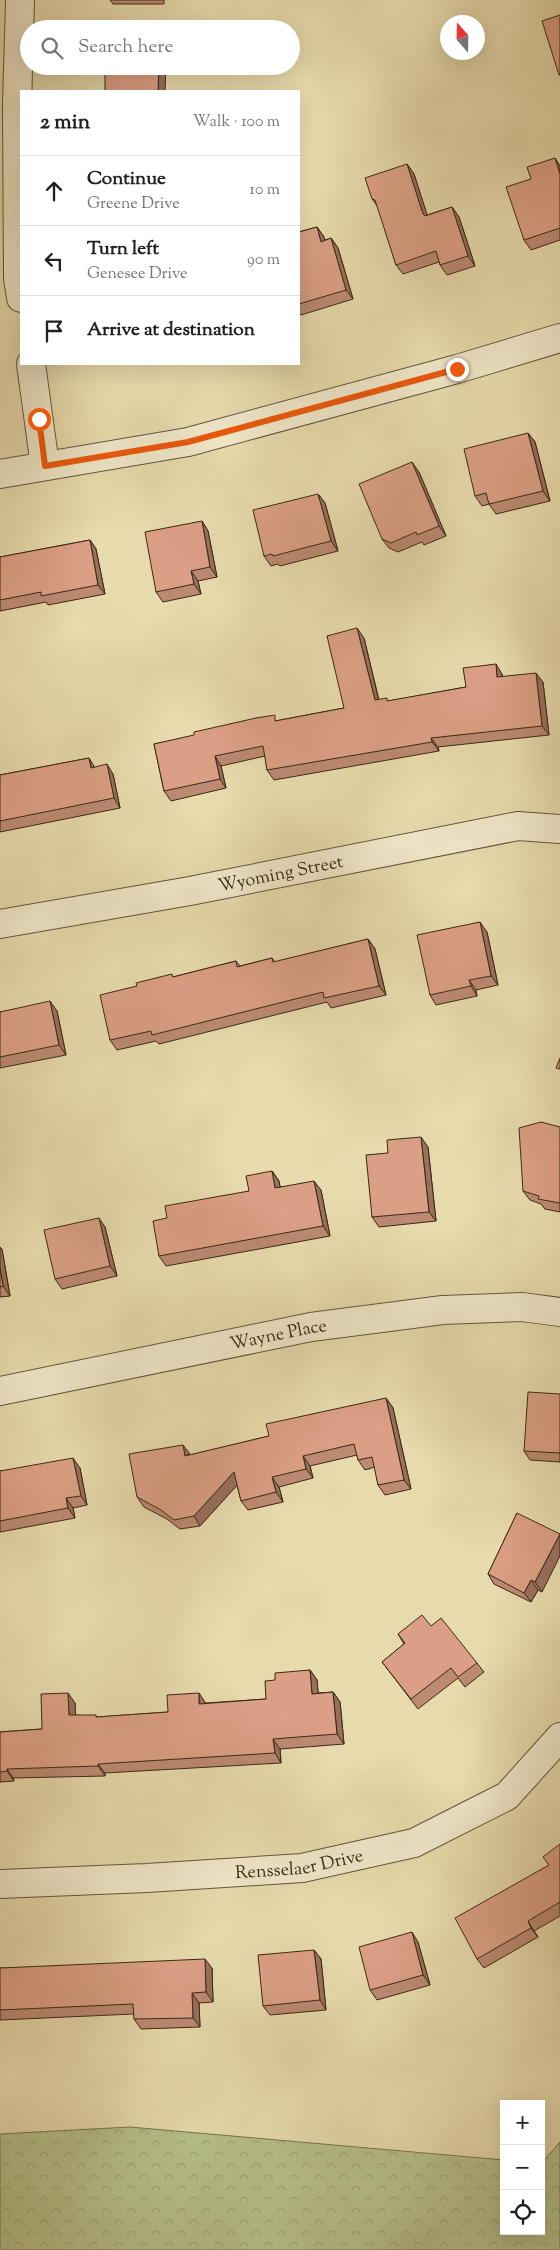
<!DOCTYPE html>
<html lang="en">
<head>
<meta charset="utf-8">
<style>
	:root { --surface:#fff; --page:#f2f2f2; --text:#202124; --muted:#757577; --line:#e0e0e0 }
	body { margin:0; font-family:"Sorts Mill Goudy",serif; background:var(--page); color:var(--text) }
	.controls { position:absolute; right:15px; bottom:15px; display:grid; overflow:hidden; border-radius:0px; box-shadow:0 5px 20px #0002 }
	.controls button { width:45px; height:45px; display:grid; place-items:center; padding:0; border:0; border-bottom:1px solid var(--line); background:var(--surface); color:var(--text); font:25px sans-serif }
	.compass { position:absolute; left:440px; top:15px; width:45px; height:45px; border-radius:50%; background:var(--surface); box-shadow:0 5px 20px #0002; rotate:340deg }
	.stop { position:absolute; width:15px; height:15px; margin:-11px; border:4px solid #ea580c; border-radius:50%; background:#fff }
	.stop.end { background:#ea580c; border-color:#fff; box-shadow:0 1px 5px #0008 }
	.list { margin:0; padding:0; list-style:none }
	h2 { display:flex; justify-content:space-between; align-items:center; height:65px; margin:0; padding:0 20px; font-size:21px }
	h2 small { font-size:16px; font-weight:400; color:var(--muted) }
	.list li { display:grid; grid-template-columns:32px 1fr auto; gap:15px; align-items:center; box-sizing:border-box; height:70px; padding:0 20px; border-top:1px solid var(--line) }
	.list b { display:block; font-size:19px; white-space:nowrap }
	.list p { margin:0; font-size:16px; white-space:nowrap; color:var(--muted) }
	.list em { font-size:16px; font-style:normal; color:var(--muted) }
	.icon { flex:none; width:28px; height:28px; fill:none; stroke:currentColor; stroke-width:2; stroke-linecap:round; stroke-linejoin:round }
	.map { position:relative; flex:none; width:560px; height:2250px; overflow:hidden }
	.search { position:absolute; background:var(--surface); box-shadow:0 5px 20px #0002; left:20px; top:20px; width:280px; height:55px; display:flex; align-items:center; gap:12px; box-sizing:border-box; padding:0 18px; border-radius:28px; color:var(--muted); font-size:19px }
	.panel { position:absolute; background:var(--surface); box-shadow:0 5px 20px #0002; left:20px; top:90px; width:280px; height:275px; border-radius:0px }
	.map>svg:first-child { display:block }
	.forest { fill:url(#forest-crowns); stroke:#78744f }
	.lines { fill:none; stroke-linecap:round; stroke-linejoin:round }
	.street-casing { stroke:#65553b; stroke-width:30 }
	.street { stroke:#efe7c9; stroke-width:28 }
	.wall { fill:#bc8972; stroke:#3a2915 }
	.shaded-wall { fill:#996f5d; stroke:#3a2915 }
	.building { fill:#db9f85; stroke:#3a2915 }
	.route { stroke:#ea580c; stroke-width:6 }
	.labels { text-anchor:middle; stroke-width:4; stroke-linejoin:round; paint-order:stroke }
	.street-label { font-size:18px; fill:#3a2915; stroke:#efe7c9 }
</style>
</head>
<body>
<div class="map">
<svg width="560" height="2250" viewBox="0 0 560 2250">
	<defs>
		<pattern id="forest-crowns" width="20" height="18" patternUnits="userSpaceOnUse" patternTransform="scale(1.25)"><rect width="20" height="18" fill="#b6bf89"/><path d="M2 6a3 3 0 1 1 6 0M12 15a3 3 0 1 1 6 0" fill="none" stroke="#9da475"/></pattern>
	</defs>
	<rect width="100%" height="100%" fill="#e7daac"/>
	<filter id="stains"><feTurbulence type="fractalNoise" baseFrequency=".004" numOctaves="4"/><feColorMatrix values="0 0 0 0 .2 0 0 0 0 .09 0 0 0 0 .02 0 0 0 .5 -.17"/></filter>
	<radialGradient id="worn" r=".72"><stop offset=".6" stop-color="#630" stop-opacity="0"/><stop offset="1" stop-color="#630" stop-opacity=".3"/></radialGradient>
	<path class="forest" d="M 130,2127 L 504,2160 L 504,2231 L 541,2231 L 541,2164 L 560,2142 L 560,2250 L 0,2250 L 0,2134 Z"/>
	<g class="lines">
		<defs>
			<g id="street">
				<path d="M 20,0 L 17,105 L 18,278 L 21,298"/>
				<path d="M 31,364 L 45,466"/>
				<path d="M 0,474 L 188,442 L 457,369 L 560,338"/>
				<path id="s1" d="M 0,924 L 190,891 L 518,826 L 560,829"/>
				<path id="s2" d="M 0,1391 L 311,1327 L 443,1310 L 522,1307 L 560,1312"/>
				<path id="s3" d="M 0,1884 L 147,1878 L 302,1868 L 414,1843 L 507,1796 L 560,1737"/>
			</g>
		</defs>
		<use href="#street" class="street-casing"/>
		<use href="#street" class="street"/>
	</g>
	<path class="wall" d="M 110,0 L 164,0 L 164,4 L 113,4 Z
		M 555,158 L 560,166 L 560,240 L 531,250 L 524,240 L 531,179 Z
		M 407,164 L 414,174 L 427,215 L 452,207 L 459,217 L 475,266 L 447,275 L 440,265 L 439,262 L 403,274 L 396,265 L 378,207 L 372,199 Z
		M 317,227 L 324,237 L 325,240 L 331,238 L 338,248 L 353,299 L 301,315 L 299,313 L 299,232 Z
		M 528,433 L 535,442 L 550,501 L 496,514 L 489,504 L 482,506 L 475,496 Z
		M 419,472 L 446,536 L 424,545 L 422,542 L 398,552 L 389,548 L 382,539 Z
		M 318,494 L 325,503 L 338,551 L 280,566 L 278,564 L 271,566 L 264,556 Z
		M 202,521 L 208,531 L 217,577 L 198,581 L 201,594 L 163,602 L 156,592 Z
		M 90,540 L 96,549 L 105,594 L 48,605 L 46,602 L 0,611 L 0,557 Z
		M 364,638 L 379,700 L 389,701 L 466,687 L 502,674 L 503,677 L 543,682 L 549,735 L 438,747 L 439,751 L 274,780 L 267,770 L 265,756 L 221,766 L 226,788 L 171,801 L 164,791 L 154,744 L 344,708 Z
		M 89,758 L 94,767 L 113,774 L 120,808 L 0,832 L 0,775 Z
		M 487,932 L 498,985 L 476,990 L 477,996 L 436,1005 L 430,995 Z
		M 368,939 L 375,949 L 386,995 L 331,1008 L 327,1002 L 159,1044 L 156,1041 L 117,1050 L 110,1040 L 137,986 L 236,961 L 240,966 L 272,958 L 275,962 Z
		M 57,1011 L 66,1055 L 0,1068 L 0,1012 Z
		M 560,1127 L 560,1212 L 545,1209 L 541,1204 L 530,1200 L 523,1191 Z
		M 428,1147 L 436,1221 L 379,1227 L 372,1217 L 388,1153 Z
		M 272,1171 L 279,1181 L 280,1187 L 321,1190 L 330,1236 L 166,1266 L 159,1256 L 167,1218 L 249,1191 Z
		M 105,1227 L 117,1276 L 62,1289 L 55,1279 Z
		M 0,1247 L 2,1249 L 10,1296 L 0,1297 Z
		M 560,1394 L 560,1462 L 530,1460 L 524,1451 Z
		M 386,1398 L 393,1408 L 411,1489 L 385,1495 L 378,1485 L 375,1467 L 365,1470 L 358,1460 L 357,1455 L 310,1466 L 313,1478 L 279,1487 L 283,1502 L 248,1510 L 241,1501 L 237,1485 L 200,1526 L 180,1529 L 167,1519 L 144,1507 L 137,1497 L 190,1455 L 269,1436 Z
		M 80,1468 L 87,1505 L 73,1508 L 75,1518 L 0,1532 L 0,1471 Z
		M 517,1513 L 542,1592 L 538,1590 L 531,1602 L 494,1584 L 488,1574 Z
		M 431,1626 L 477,1663 L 484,1672 L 465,1687 L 458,1678 L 418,1709 L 382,1662 L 404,1644 L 398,1634 Z
		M 310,1670 L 317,1680 L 318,1693 L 333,1692 L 340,1702 L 344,1744 L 280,1749 L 281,1763 L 105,1773 L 105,1776 L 13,1778 L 14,1781 L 0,1782 L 0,1732 L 42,1729 L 75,1703 L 75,1715 L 98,1717 L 168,1712 L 205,1702 L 206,1703 L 266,1699 L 275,1680 Z
		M 560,1844 L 560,1916 L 534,1931 L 538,1937 L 484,1968 L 477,1959 L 549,1865 Z
		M 418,1942 L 430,1985 L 377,2000 L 370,1990 Z
		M 314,1950 L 321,1959 L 326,2010 L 270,2015 L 263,2006 Z
		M 0,1968 L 212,1968 L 213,2002 L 199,2003 L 200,2027 L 141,2029 L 134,2019 L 134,2014 L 0,2020 Z"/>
	<path class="shaded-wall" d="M 159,66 L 166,66 L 165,91 L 158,91 Z
		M 555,158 L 560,166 L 560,174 Z
		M 407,164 L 414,174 L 430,224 L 423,214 Z
		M 452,207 L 459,217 L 475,266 L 468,256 Z
		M 317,227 L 324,237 L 328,251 L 321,242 Z
		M 331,238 L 338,248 L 353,299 L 346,290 Z
		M 528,433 L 535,442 L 550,501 L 543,491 Z
		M 412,462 L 419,472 L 446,536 L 439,526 Z
		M 318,494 L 325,503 L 338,551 L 331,541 Z
		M 202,521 L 208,531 L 217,577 L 210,567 Z
		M 90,540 L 96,549 L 105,594 L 98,585 Z
		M 191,571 L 198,581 L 201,594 L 194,584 Z
		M 357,628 L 364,638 L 381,710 L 375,700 Z
		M 496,664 L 502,674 L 504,687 L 497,677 Z
		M 536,673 L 543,682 L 549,735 L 542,726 Z
		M 431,738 L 438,747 L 439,751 L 432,742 Z
		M 215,756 L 221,766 L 226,788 L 220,779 Z
		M 89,758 L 95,768 L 91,768 Z
		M 107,764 L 113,774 L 120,808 L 114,798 Z
		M 480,922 L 487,932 L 498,985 L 491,976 Z
		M 368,939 L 375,949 L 386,995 L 379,986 Z
		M 469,980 L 476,990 L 477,996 L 471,986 Z
		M 50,1001 L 57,1011 L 66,1055 L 59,1045 Z
		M 421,1137 L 428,1147 L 436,1221 L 429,1212 Z
		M 272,1171 L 279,1181 L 282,1198 L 275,1188 Z
		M 314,1181 L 321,1190 L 330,1236 L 323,1226 Z
		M 99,1218 L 105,1227 L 117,1276 L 110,1266 Z
		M 0,1247 L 2,1249 L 10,1296 L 3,1286 L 0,1268 Z
		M 386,1398 L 393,1408 L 411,1489 L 404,1480 Z
		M 183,1445 L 190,1454 L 185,1456 Z
		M 303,1456 L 310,1466 L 313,1478 L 306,1469 Z
		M 73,1458 L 80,1468 L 87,1505 L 81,1496 Z
		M 234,1472 L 241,1481 L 200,1526 L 194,1516 Z
		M 272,1477 L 279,1487 L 283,1502 L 276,1492 Z
		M 66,1498 L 73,1508 L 75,1518 L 68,1508 Z
		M 560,1534 L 560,1556 L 542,1592 L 535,1582 Z
		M 531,1580 L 538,1590 L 531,1602 L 524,1593 Z
		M 310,1670 L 317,1680 L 319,1703 L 312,1694 Z
		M 333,1692 L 340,1702 L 344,1744 L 337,1734 Z
		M 68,1693 L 75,1703 L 76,1725 L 69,1715 Z
		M 199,1693 L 205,1702 L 206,1713 L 199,1704 Z
		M 273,1739 L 280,1749 L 281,1763 L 275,1753 Z
		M 98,1764 L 105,1773 L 105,1776 L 98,1766 Z
		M 7,1769 L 13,1778 L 14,1781 L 7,1771 Z
		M 528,1921 L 534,1931 L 538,1937 L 531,1928 Z
		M 412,1932 L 418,1942 L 430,1985 L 423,1975 Z
		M 314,1950 L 321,1959 L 326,2010 L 320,2000 Z
		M 205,1959 L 212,1968 L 213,2002 L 206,1992 Z
		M 192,1993 L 199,2003 L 200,2027 L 193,2018 Z"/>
	<path class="building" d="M 560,15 L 560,75 L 559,75 L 542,21 Z
		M 105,66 L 159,66 L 158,91 L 105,91 Z
		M 555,158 L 560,174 L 560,228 L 524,240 L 506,187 L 531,179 L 527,167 Z
		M 407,164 L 423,214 L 425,216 L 452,207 L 468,256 L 440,265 L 436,251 L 396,265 L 375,200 L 372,199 L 365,178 Z
		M 317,227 L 321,242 L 331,238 L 346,290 L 299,304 L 299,232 Z
		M 528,433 L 543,491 L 489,504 L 486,493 L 475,496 L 464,449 Z
		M 412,462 L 439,526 L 417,535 L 416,532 L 391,543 L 382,539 L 359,484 Z
		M 318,494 L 331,541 L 273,556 L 272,554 L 264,556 L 253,510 Z
		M 202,521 L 210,567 L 191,571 L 194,584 L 156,592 L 145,532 Z
		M 90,540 L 98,585 L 41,596 L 41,592 L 0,600 L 0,557 Z
		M 357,628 L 375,700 L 387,698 L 387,701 L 466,687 L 463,668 L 496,664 L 497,677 L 536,673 L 542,726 L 431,738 L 432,742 L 267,770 L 263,746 L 215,756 L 220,779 L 164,791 L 154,744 L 194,735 L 194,732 L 256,718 L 275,715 L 275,721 L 344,708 L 327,636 Z
		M 89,758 L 91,768 L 107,764 L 114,798 L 0,821 L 0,775 Z
		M 480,922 L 491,976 L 469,980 L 471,986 L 430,995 L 417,935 Z
		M 368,939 L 379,986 L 324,998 L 323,992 L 152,1035 L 151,1031 L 110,1040 L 100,995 L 137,986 L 136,983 L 172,974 L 173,977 L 236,961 L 237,967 L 272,958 L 273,962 Z
		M 50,1001 L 59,1045 L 0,1057 L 0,1012 Z
		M 560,1058 L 560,1069 L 556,1068 Z
		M 541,1122 L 560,1127 L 560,1203 L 538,1199 L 539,1196 L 523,1191 L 519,1128 Z
		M 421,1137 L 429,1212 L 372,1217 L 366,1155 L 388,1153 L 387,1140 Z
		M 272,1171 L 275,1188 L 314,1181 L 323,1226 L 159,1256 L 153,1221 L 167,1218 L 165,1206 L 249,1191 L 246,1176 Z
		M 99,1218 L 110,1266 L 55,1279 L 44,1230 Z
		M 0,1268 L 3,1286 L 0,1287 Z
		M 528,1392 L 560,1394 L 560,1453 L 524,1451 Z
		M 386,1398 L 404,1480 L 378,1485 L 372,1457 L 358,1460 L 354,1444 L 303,1456 L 306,1469 L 272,1477 L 276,1492 L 241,1501 L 234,1472 L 194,1516 L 174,1520 L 161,1510 L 137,1497 L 129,1454 L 183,1445 L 185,1456 L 269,1436 L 266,1424 Z
		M 73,1458 L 81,1496 L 66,1498 L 68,1508 L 0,1521 L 0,1471 Z
		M 517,1513 L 560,1534 L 535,1582 L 531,1580 L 524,1593 L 488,1574 Z
		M 422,1615 L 431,1626 L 441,1618 L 477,1663 L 458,1677 L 451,1668 L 411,1699 L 382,1662 L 405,1643 L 398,1634 Z
		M 310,1670 L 312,1694 L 333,1692 L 337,1734 L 273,1739 L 275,1753 L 98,1764 L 98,1766 L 7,1769 L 7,1771 L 0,1772 L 0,1732 L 42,1729 L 41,1694 L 68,1693 L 69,1715 L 96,1715 L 96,1717 L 168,1712 L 167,1695 L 199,1693 L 199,1704 L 266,1699 L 265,1681 L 275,1680 L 275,1673 Z
		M 560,1844 L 560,1902 L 528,1921 L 531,1928 L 477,1959 L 455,1918 L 549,1865 L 543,1857 Z
		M 412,1932 L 423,1975 L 370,1990 L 359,1947 Z
		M 314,1950 L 320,2000 L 263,2006 L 258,1955 Z
		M 205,1959 L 206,1992 L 192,1993 L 193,2018 L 134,2019 L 133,2004 L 0,2010 L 0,1968 Z"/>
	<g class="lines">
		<path class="route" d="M 39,419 L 45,466 L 188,442 L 457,369"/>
	</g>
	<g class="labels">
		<g class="street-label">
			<text dy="6" stroke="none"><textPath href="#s1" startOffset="285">Wyoming Street</textPath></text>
			<text dy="6" stroke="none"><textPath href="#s2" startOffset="284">Wayne Place</textPath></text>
			<text dy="6" stroke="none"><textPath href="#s3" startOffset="300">Rensselaer Drive</textPath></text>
		</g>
	</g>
	<rect width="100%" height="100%" filter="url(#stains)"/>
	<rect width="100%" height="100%" fill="url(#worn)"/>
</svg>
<div class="controls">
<button>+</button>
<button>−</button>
<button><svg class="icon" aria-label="locate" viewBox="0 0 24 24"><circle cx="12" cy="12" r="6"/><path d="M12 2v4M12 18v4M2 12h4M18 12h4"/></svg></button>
</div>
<svg class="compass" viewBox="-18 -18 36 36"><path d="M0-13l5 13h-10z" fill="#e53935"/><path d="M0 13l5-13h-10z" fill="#757577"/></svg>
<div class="stop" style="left:39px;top:419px"></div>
<div class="stop end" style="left:457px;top:369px"></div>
<div class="search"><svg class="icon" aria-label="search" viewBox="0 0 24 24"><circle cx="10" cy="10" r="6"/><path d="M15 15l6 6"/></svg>Search here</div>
<section class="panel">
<h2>2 min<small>Walk · 100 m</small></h2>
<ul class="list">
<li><svg class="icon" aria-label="ahead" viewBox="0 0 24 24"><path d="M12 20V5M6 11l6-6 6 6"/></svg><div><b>Continue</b><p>Greene Drive</p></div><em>10 m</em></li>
<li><svg class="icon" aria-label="left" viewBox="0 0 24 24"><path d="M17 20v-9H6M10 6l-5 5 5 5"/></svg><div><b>Turn left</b><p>Genesee Drive</p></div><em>90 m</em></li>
<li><svg class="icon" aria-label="arrive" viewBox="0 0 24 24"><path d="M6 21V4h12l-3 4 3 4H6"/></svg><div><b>Arrive at destination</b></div></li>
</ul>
</section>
</div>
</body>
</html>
